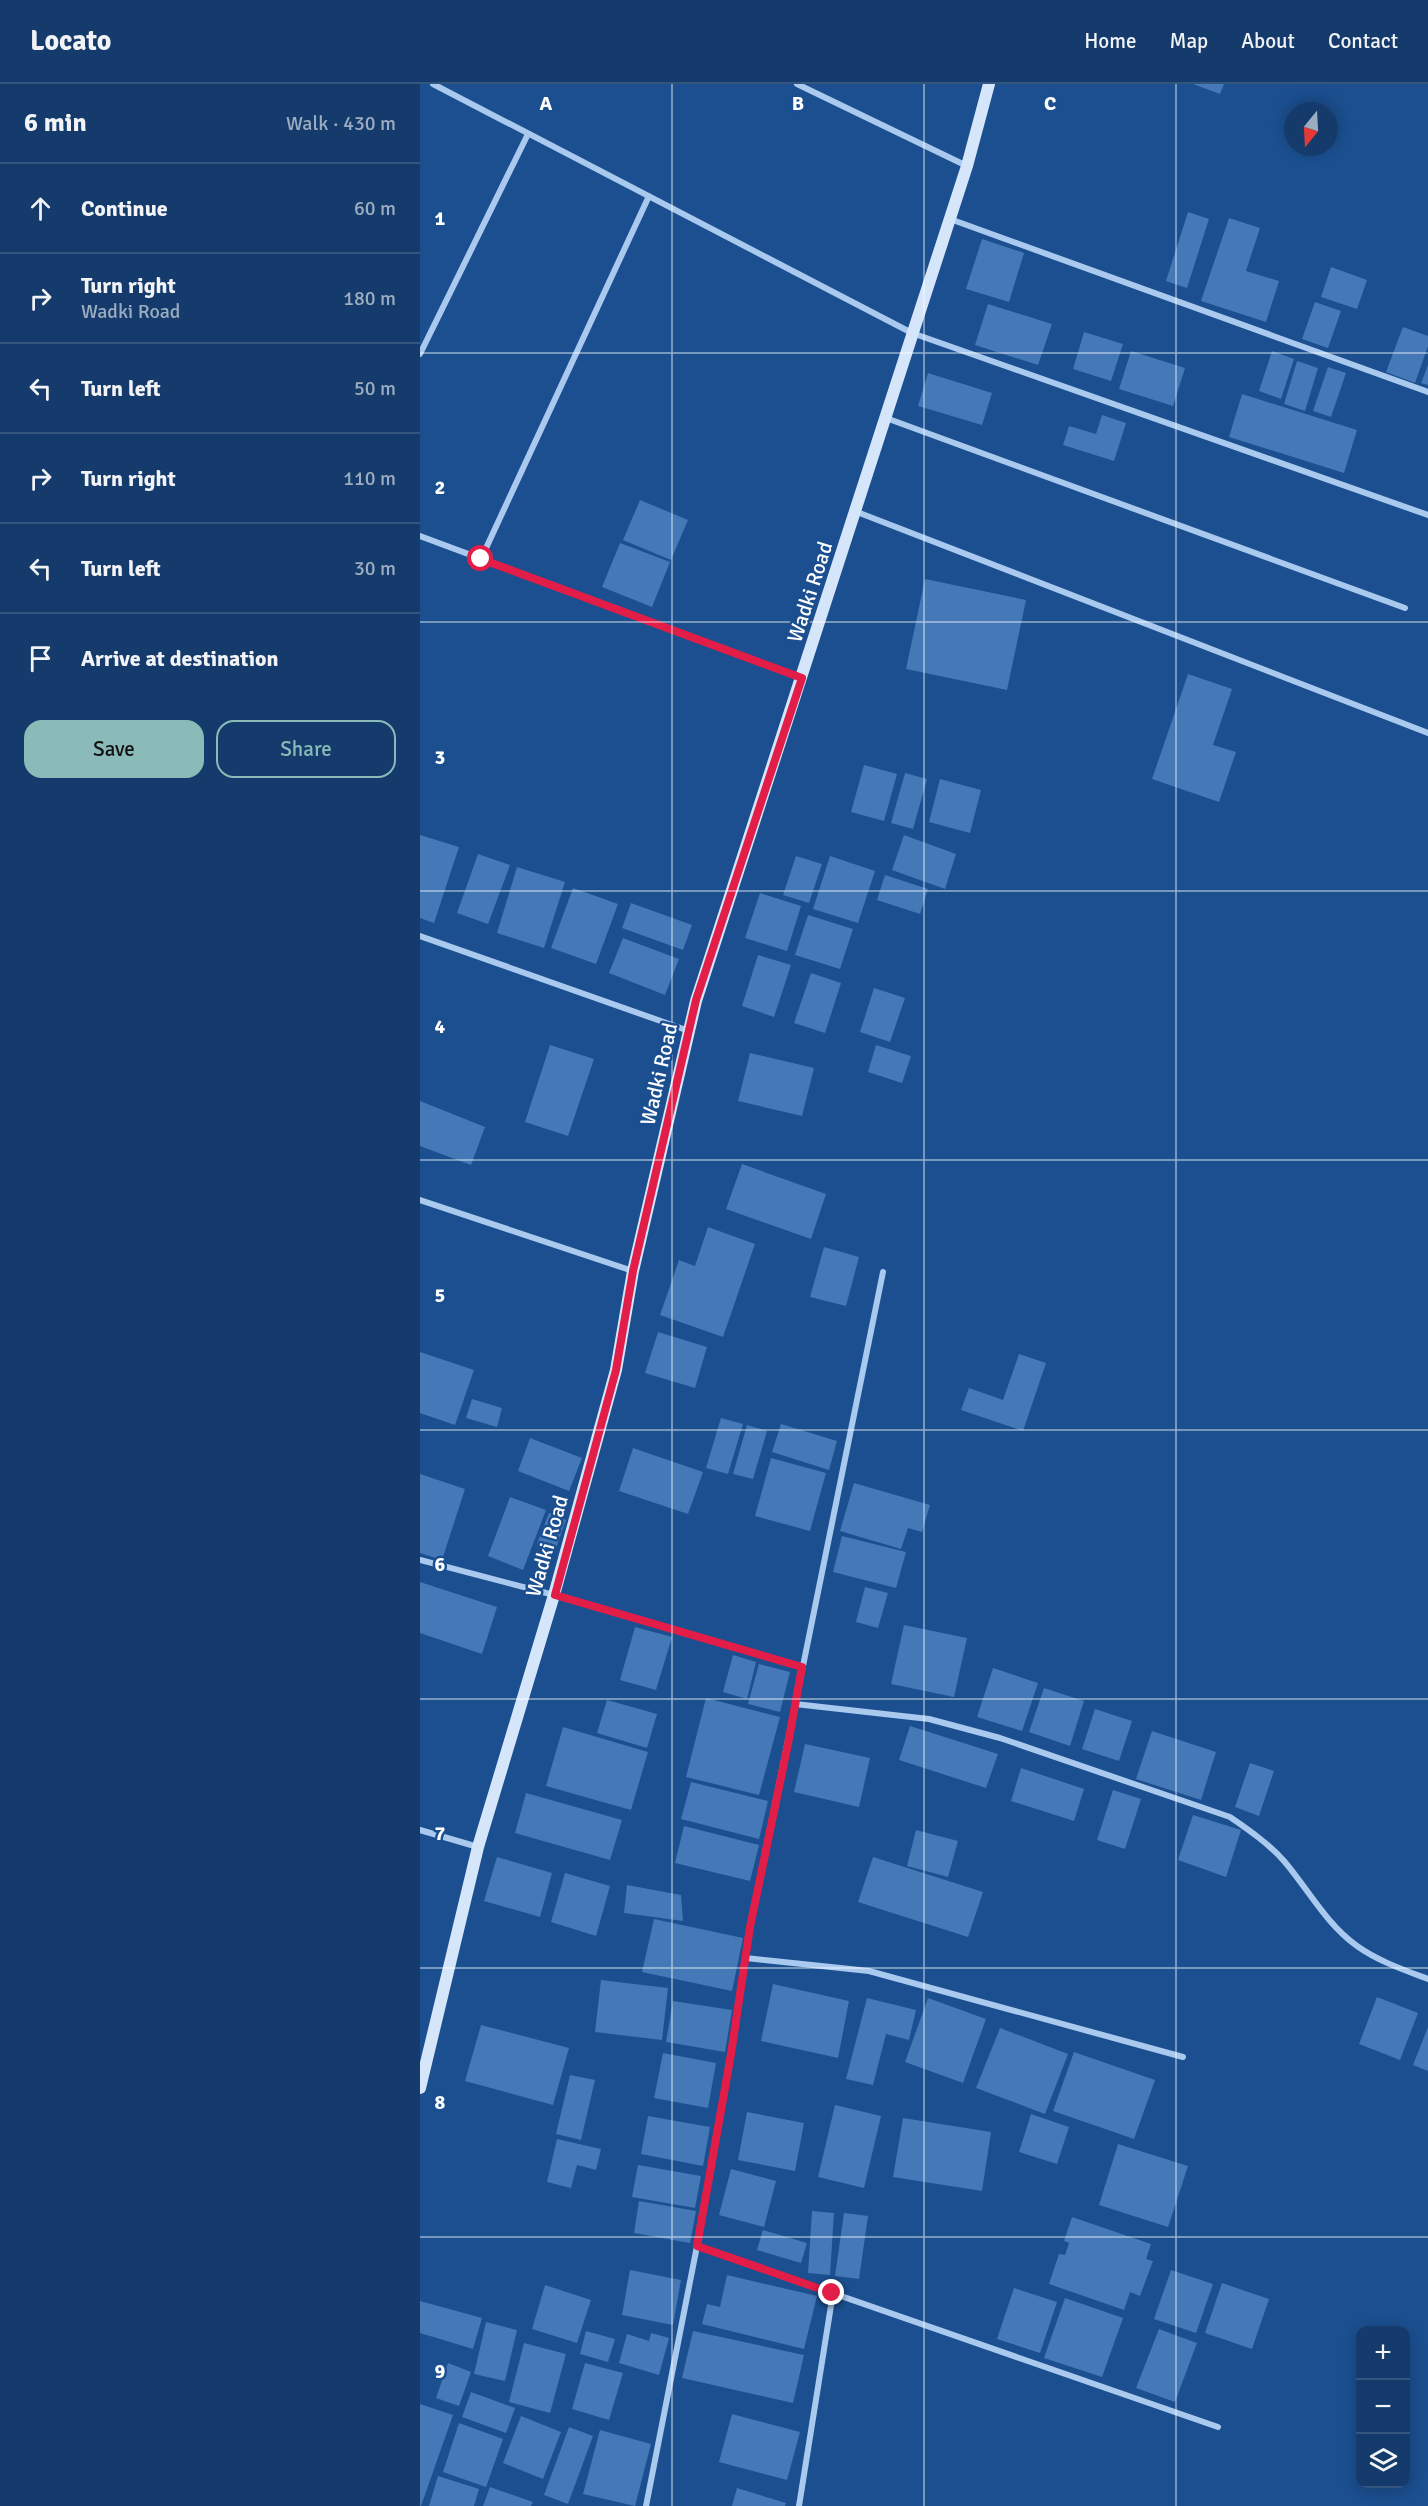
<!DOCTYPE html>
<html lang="en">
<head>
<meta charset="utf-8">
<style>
	:root { --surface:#143b6b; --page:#214673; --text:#f1f3f6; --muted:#9dadc1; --line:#33557e; --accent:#8bbbb9 }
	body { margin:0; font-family:Signika,sans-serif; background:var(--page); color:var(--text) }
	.controls { position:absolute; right:18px; bottom:18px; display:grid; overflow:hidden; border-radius:12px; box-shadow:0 3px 15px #0003 }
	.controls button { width:54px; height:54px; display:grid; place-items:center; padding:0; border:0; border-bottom:2px solid var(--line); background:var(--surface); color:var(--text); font:30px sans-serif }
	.compass { position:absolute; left:864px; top:18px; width:54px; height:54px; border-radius:50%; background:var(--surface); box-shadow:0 3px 15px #0003; rotate:198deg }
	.stop { position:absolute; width:18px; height:18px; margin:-14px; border:4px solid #e11d48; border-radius:50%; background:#fff }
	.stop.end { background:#e11d48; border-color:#fff; box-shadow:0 2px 6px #0008 }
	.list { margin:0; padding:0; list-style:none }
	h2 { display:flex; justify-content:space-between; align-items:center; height:78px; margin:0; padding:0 24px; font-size:26px }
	h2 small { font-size:20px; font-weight:400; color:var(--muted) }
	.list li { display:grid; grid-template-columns:39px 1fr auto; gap:18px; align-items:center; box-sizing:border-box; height:90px; padding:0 24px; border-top:2px solid var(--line) }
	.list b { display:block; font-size:22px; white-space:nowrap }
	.list p { margin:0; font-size:20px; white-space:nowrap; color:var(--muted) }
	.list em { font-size:20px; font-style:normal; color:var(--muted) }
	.actions { display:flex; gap:12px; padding:18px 24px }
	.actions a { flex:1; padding:14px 0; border:2px solid var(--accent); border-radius:18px; text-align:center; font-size:21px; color:var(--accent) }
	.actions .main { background:var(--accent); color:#111 }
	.icon { flex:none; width:33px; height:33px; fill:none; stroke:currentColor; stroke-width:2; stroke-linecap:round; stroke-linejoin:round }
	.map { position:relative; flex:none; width:1008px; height:2422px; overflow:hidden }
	header { display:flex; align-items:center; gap:36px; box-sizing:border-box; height:84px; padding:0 30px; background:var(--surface); border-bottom:2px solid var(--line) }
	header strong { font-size:28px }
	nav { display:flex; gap:33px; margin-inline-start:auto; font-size:21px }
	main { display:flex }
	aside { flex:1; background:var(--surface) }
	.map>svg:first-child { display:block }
	.building { fill:#4478b7 }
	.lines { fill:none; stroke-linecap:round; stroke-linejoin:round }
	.street { stroke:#a9c9ee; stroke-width:6 }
	.secondary { stroke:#d6e6fa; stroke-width:12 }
	.route { stroke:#e11d48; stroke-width:8 }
	.grid { fill:none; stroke:#fff; stroke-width:1.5; stroke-opacity:0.55 }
	.labels { text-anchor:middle; stroke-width:5; stroke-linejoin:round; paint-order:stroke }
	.street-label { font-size:21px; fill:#fff; stroke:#1b4f8f }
	.grid-label { font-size:20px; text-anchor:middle; font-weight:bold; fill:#fff; stroke:#1b4f8f; stroke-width:5; stroke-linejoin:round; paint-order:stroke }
</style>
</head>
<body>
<header>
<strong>Locato</strong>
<nav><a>Home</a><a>Map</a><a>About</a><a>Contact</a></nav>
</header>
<main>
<aside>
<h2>6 min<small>Walk · 430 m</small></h2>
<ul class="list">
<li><svg class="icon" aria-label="ahead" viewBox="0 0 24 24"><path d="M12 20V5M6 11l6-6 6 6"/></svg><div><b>Continue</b></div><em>60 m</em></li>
<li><svg class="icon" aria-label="right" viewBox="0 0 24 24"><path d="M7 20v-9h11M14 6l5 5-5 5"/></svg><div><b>Turn right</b><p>Wadki Road</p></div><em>180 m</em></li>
<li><svg class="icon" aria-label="left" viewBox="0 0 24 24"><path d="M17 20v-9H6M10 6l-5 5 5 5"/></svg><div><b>Turn left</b></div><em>50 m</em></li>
<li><svg class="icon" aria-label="right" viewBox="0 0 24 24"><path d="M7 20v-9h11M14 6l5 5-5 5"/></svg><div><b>Turn right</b></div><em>110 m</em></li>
<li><svg class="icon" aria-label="left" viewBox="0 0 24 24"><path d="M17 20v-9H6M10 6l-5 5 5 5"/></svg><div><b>Turn left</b></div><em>30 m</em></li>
<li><svg class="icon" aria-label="arrive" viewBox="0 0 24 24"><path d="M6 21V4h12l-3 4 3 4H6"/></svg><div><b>Arrive at destination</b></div></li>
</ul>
<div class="actions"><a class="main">Save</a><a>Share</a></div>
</aside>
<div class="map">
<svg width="1008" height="2422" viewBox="0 0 1008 2422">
	<rect width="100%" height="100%" fill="#1b4f8f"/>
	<path class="building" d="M 773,0 L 804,0 L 800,10 Z
		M 768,128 L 789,135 L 767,204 L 746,197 Z
		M 809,134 L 840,144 L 826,187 L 859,197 L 846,238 L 781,217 Z
		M 562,155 L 604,169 L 589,218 L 546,205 Z
		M 911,183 L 947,196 L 937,225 L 901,213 Z
		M 895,218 L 921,227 L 908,264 L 882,255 Z
		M 568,220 L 632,240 L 618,281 L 555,261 Z
		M 983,243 L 1008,252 L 1008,262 L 995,299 L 966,288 Z
		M 664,248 L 703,260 L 691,297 L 653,285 Z
		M 711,267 L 765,284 L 753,322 L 699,305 Z
		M 852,267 L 874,275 L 861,315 L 839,307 Z
		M 877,277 L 898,284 L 885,327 L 864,320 Z
		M 1008,281 L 1008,301 L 1001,299 Z
		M 908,283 L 926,289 L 911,333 L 893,327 Z
		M 508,289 L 572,309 L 562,341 L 498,322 Z
		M 822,310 L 937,346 L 924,389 L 809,353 Z
		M 682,331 L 706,339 L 694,377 L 643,361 L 649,342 L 676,350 Z
		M 220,416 L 268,436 L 251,476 L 203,456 Z
		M 200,459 L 250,478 L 232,523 L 182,503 Z
		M 505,495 L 606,516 L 587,606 L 486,585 Z
		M 768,590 L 812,605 L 793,661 L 816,668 L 799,718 L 732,695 Z
		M 444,681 L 477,690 L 464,737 L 431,728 Z
		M 485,689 L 507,695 L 493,745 L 471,739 Z
		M 520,695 L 561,706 L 550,749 L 509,738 Z
		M 0,751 L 39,763 L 14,839 L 0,834 Z
		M 484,751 L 536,770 L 525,805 L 472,786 Z
		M 58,770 L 90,781 L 68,840 L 37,829 Z
		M 376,772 L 402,780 L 389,819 L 363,811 Z
		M 410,772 L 455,787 L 438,839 L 393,825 Z
		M 97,783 L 145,798 L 124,864 L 77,849 Z
		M 465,791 L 508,805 L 500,830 L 457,816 Z
		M 153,804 L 198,820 L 176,880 L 131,864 Z
		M 340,809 L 381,822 L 367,867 L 325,854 Z
		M 211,819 L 272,841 L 263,866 L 202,844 Z
		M 388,831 L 433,845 L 420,885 L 375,871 Z
		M 203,854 L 259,875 L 245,911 L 189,889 Z
		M 338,871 L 371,881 L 354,933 L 322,922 Z
		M 391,889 L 421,899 L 405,949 L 374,939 Z
		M 454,904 L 485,914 L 470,958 L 440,948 Z
		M 130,961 L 174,975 L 148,1052 L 105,1038 Z
		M 456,961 L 491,972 L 482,999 L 448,988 Z
		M 330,969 L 394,984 L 382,1032 L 318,1017 Z
		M 0,1017 L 65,1043 L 51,1081 L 0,1062 Z
		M 322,1080 L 406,1110 L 391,1155 L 306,1125 Z
		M 288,1143 L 335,1160 L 303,1253 L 240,1231 L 259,1176 L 275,1182 Z
		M 404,1163 L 439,1173 L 426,1222 L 390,1213 Z
		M 238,1248 L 287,1263 L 275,1304 L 225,1289 Z
		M 0,1268 L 54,1286 L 35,1341 L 0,1329 Z
		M 599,1270 L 626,1279 L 603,1347 L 541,1326 L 549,1304 L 583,1316 Z
		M 52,1315 L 82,1324 L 77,1343 L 46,1334 Z
		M 301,1334 L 323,1340 L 308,1390 L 286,1384 Z
		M 361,1340 L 417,1357 L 409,1386 L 352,1368 Z
		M 327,1341 L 347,1347 L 333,1395 L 313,1390 Z
		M 110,1354 L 162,1374 L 149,1407 L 98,1387 Z
		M 213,1364 L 283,1388 L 268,1430 L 199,1407 Z
		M 351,1374 L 406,1389 L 390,1447 L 335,1432 Z
		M 0,1390 L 45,1405 L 22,1476 L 0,1469 Z
		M 434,1399 L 510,1421 L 502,1448 L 488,1444 L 481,1465 L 420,1447 Z
		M 90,1413 L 126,1426 L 103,1486 L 68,1472 Z
		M 129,1429 L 146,1436 L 135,1467 L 117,1460 Z
		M 422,1452 L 486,1468 L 476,1504 L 413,1488 Z
		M 0,1498 L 77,1523 L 62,1570 L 0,1549 Z
		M 445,1503 L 468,1509 L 458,1544 L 436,1538 Z
		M 484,1541 L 547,1554 L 534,1613 L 471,1600 Z
		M 215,1543 L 252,1553 L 236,1606 L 200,1596 Z
		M 313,1571 L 336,1578 L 327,1615 L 303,1608 Z
		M 339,1580 L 370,1588 L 360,1628 L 328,1620 Z
		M 573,1584 L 618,1599 L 602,1647 L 557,1633 Z
		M 624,1604 L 664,1617 L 650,1662 L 609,1648 Z
		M 286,1614 L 360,1633 L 339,1711 L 266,1693 Z
		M 187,1616 L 237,1630 L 227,1664 L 177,1649 Z
		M 675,1625 L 712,1637 L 699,1677 L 662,1665 Z
		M 490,1642 L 578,1670 L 566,1704 L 479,1676 Z
		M 143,1643 L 228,1668 L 211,1726 L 126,1702 Z
		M 732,1647 L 796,1668 L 781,1716 L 716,1695 Z
		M 385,1660 L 450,1674 L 439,1723 L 374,1708 Z
		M 830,1679 L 854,1687 L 839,1732 L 815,1723 Z
		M 601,1684 L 664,1705 L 654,1737 L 591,1717 Z
		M 271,1698 L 348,1717 L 339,1755 L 261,1735 Z
		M 693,1706 L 721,1715 L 705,1765 L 677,1756 Z
		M 106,1709 L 202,1736 L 190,1776 L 95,1749 Z
		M 773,1731 L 821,1746 L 806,1793 L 758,1776 Z
		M 264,1742 L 339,1761 L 330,1797 L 255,1779 Z
		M 496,1746 L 538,1757 L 528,1793 L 487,1782 Z
		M 77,1773 L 132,1789 L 120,1833 L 64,1817 Z
		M 453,1773 L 563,1808 L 548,1853 L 438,1818 Z
		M 145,1789 L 190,1802 L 176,1852 L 131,1838 Z
		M 207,1801 L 261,1811 L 263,1837 L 204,1829 Z
		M 234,1835 L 323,1854 L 312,1907 L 222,1888 Z
		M 181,1896 L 248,1904 L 242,1956 L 175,1948 Z
		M 353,1900 L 429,1917 L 418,1974 L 341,1957 Z
		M 957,1913 L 998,1929 L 980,1976 L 939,1960 Z
		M 447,1914 L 496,1926 L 489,1956 L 466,1950 L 453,2001 L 426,1995 Z
		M 508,1914 L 566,1935 L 543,1999 L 485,1978 Z
		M 253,1917 L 312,1926 L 305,1968 L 246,1958 Z
		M 61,1941 L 149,1964 L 133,2021 L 45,1997 Z
		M 1008,1943 L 1008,1987 L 993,1981 Z
		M 580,1944 L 648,1970 L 625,2030 L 556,2004 Z
		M 654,1968 L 735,1996 L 714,2055 L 633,2027 Z
		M 243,1969 L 296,1979 L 288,2024 L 234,2014 Z
		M 150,1991 L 175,1996 L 161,2056 L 136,2050 Z
		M 415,2021 L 461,2032 L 444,2104 L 398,2093 Z
		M 327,2028 L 384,2039 L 375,2087 L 318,2076 Z
		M 611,2030 L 649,2043 L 637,2080 L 599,2068 Z
		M 228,2032 L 290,2043 L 283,2082 L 221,2070 Z
		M 483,2034 L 571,2048 L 562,2107 L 473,2093 Z
		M 137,2055 L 181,2065 L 176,2086 L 157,2081 L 151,2104 L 127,2098 Z
		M 698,2060 L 768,2082 L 748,2143 L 679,2121 Z
		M 218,2081 L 281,2092 L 275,2124 L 212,2113 Z
		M 311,2085 L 356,2097 L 344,2143 L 299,2131 Z
		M 219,2117 L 276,2127 L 270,2159 L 214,2149 Z
		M 392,2127 L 414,2129 L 410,2191 L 388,2189 Z
		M 424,2129 L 448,2132 L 439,2195 L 415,2192 Z
		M 652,2133 L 731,2160 L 726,2175 L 733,2177 L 720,2212 L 710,2208 L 704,2226 L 629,2200 L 639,2170 L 645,2171 L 649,2159 L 644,2157 Z
		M 343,2146 L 387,2159 L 381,2179 L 337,2166 Z
		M 210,2186 L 261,2196 L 253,2241 L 202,2231 Z
		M 751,2186 L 793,2200 L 776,2249 L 734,2235 Z
		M 307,2191 L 397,2212 L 384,2265 L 282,2240 L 287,2220 L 300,2223 Z
		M 802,2199 L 849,2215 L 832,2265 L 785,2249 Z
		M 125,2201 L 171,2216 L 157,2259 L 112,2245 Z
		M 594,2204 L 637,2218 L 620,2269 L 577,2255 Z
		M 645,2214 L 703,2234 L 682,2293 L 624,2274 Z
		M 0,2217 L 62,2234 L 53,2265 L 0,2249 Z
		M 66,2238 L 97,2246 L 85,2297 L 54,2290 Z
		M 739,2245 L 777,2259 L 755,2318 L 716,2304 Z
		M 166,2247 L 195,2255 L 188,2278 L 160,2270 Z
		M 273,2247 L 384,2271 L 373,2319 L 262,2294 Z
		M 231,2249 L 249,2254 L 239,2291 L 199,2279 L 207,2250 L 229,2257 Z
		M 104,2259 L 146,2270 L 130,2329 L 89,2318 Z
		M 28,2279 L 51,2288 L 39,2322 L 16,2314 Z
		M 165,2279 L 203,2289 L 189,2336 L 152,2325 Z
		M 51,2308 L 95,2324 L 86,2349 L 42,2333 Z
		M 0,2320 L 33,2331 L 1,2422 L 0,2422 Z
		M 312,2330 L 380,2348 L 367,2396 L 299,2378 Z
		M 101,2332 L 141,2348 L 123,2395 L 83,2379 Z
		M 39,2339 L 83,2355 L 66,2403 L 23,2388 Z
		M 149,2343 L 173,2352 L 148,2420 L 124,2411 Z
		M 180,2346 L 231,2360 L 215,2422 L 163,2410 Z
		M 18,2392 L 59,2405 L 54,2422 L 9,2422 Z
		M 70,2403 L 113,2418 L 111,2422 L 63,2422 Z
		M 317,2404 L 366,2419 L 365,2422 L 312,2422 Z"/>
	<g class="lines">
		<path class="street" d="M 13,0 L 492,249 L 1008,431
			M 377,0 L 547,82
			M 530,135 L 1008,308
			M 0,270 L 108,50
			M 466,334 L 985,524
			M 437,428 L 1008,649
			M 0,452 L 382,594
			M 61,475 L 229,112
			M 0,852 L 269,947
			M 0,1116 L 213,1187
			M 0,1476 L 134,1511 L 382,1583
			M 375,1620 L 509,1635 L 580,1654 L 810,1733 C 829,1746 849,1760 864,1777 C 888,1805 906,1840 937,1862 C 958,1877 984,1886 1008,1895
			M 0,1746 L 58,1763
			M 326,1874 L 449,1887 L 763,1973
			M 277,2162 L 798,2343
			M 226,2422 L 277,2162 L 311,1970 L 330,1843 L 463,1188
			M 379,2422 L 413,2209"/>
		<path class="secondary" d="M 0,2004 L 58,1763 L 134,1511 L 196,1286 L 213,1187 L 276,917 L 547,82 L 569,0"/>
	</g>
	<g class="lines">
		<path class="route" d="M 61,475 L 382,594 L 276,916 L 213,1187 L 196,1286 L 135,1511 L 382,1583 L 368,1660 L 330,1843 L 311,1970 L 277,2162 L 412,2209"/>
	</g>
	<path class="grid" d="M 252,0 L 252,2422M 504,0 L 504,2422M 756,0 L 756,2422M 0,269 L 1008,269M 0,538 L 1008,538M 0,807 L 1008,807M 0,1076 L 1008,1076M 0,1346 L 1008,1346M 0,1615 L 1008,1615M 0,1884 L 1008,1884M 0,2153 L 1008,2153"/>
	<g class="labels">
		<g class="street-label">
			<text transform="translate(390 508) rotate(-72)" y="7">Wadki Road</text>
			<text transform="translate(239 990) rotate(-77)" y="7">Wadki Road</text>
			<text transform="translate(127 1462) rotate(-74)" y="7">Wadki Road</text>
		</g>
	</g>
	<g class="grid-label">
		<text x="126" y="26">A</text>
		<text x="378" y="26">B</text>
		<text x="630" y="26">C</text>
		<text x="20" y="141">1</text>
		<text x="20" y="410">2</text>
		<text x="20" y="680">3</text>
		<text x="20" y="949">4</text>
		<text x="20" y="1218">5</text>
		<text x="20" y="1487">6</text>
		<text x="20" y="1756">7</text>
		<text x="20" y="2025">8</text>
		<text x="20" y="2294">9</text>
	</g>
</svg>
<div class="controls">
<button>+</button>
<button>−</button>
<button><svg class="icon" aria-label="layers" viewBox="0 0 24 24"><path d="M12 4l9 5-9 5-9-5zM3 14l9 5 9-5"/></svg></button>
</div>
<svg class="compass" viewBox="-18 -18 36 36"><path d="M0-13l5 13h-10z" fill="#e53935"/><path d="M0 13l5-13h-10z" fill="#9dadc1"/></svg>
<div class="stop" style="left:61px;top:475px"></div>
<div class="stop end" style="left:412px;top:2209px"></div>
</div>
</main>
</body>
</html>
